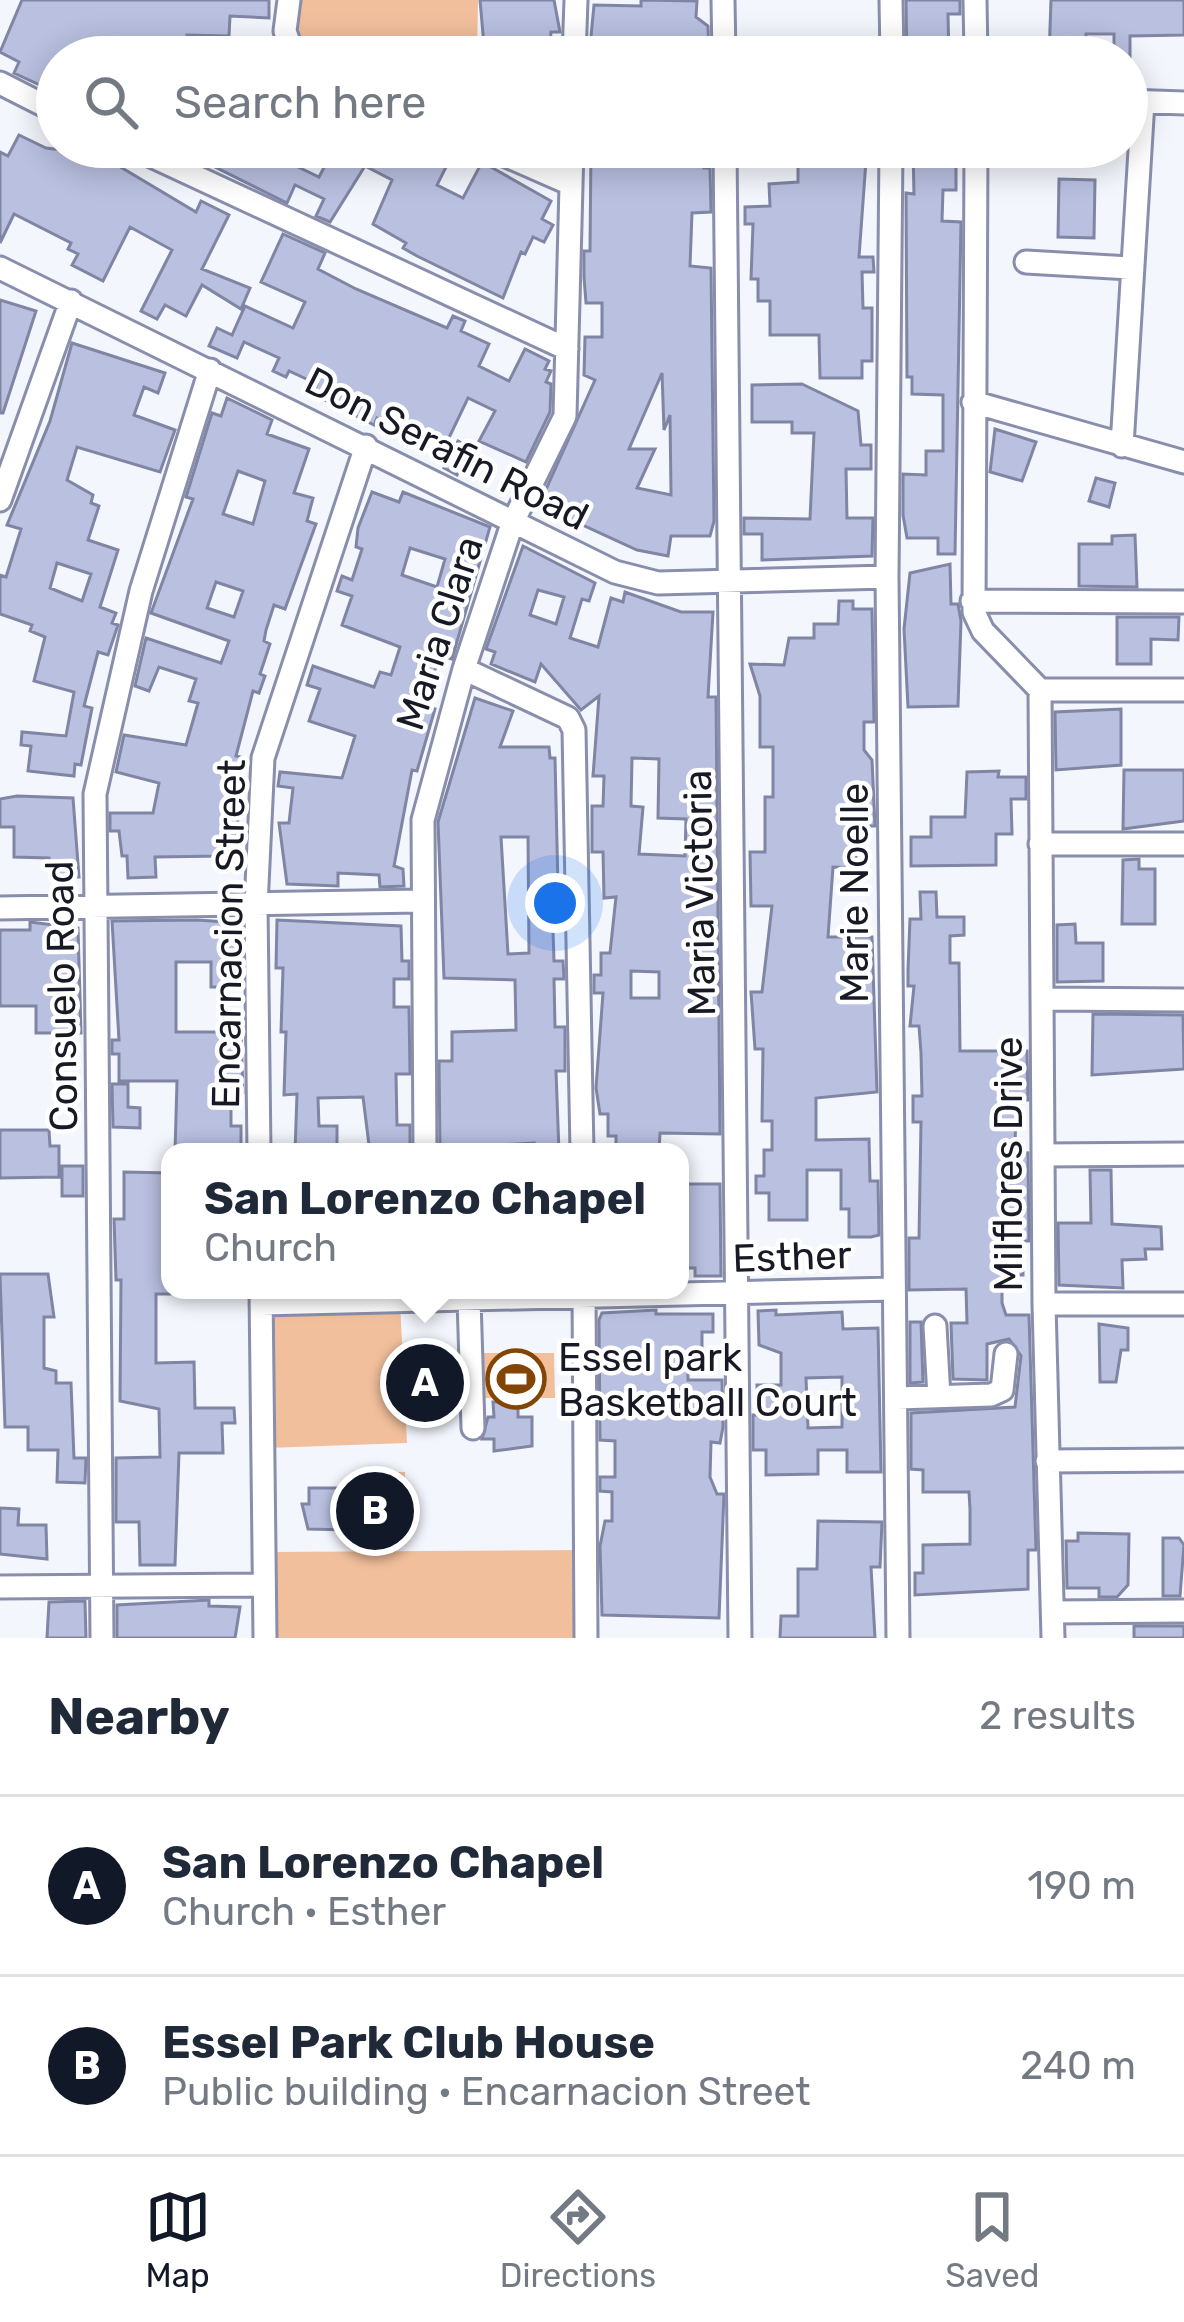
<!DOCTYPE html>
<html lang="en">
<head>
<meta charset="utf-8">
<style>
	:root { --surface:#fff; --page:#f6f6f7; --text:#1f2937; --muted:#747a83; --line:#e0e1e3; --accent:#111827 }
	body { margin:0; font-family:Rubik,sans-serif; background:var(--page); color:var(--text) }
	.you { position:absolute; left:555px; top:903px; width:42px; height:42px; margin:-30px; border:9px solid #fff; border-radius:50%; background:#1a73e8; box-shadow:0 0 0 18px #1a73e833 }
	.badge { display:grid; place-items:center; width:78px; height:78px; border-radius:50%; background:var(--accent); color:#fff; font-size:39px; font-weight:700 }
	.pin { position:absolute; translate:-50% -50%; border:6px solid #fff; box-shadow:0 3px 12px #0006 }
	.popup { position:absolute; left:161px; top:1143px; width:528px; height:156px; box-sizing:border-box; display:grid; place-content:center; border-radius:24px; background:var(--surface); filter:drop-shadow(0 3px 9px #0005); font-size:39px; white-space:nowrap; color:var(--muted) }
	.popup b { font-size:45px; color:var(--text) }
	.popup::after { content:''; position:absolute; left:50%; top:100%; margin-left:-24px; border:24px solid transparent; border-top-color:var(--surface) }
	.list { margin:0; padding:0; list-style:none }
	h2 { display:flex; justify-content:space-between; align-items:center; height:156px; margin:0; padding:0 48px; font-size:51px }
	h2 small { font-size:39px; font-weight:400; color:var(--muted) }
	.list li { display:grid; grid-template-columns:78px 1fr auto; gap:36px; align-items:center; box-sizing:border-box; height:180px; padding:0 48px; border-top:3px solid var(--line) }
	.list b { display:block; font-size:45px; white-space:nowrap }
	.list p { margin:0; font-size:39px; white-space:nowrap; color:var(--muted) }
	.list em { font-size:39px; font-style:normal; color:var(--muted) }
	.icon { flex:none; width:66px; height:66px; fill:none; stroke:currentColor; stroke-width:2; stroke-linecap:round; stroke-linejoin:round }
	.map { position:relative; flex:none; width:1184px; height:1638px; overflow:hidden }
	.search { position:absolute; background:var(--surface); box-shadow:0 6px 30px #0003; left:36px; right:36px; top:36px; height:132px; display:flex; align-items:center; gap:30px; box-sizing:border-box; padding:0 42px; border-radius:66px; color:var(--muted); font-size:45px }
	.sheet { height:516px; background:var(--surface) }
	nav { display:flex; justify-content:space-around; align-items:center; box-sizing:border-box; height:168px; border-top:3px solid var(--line); background:var(--surface); font-size:33px; color:var(--muted) }
	nav a { display:grid; justify-items:center; gap:6px }
	nav .on { color:var(--accent) }
	.map>svg:first-child { display:block }
	.green { fill:#f1bf9c }
	.building { fill:#b9c0e0; stroke:#7f85a3; stroke-width:3; fill-rule:evenodd }
	.lines { fill:none; stroke-linecap:round; stroke-linejoin:round }
	.minor-casing { stroke:#888eac; stroke-width:27 }
	.minor { stroke:#fff; stroke-width:21 }
	.labels { text-anchor:middle; stroke-width:9; stroke-linejoin:round; paint-order:stroke }
	.street-label { font-size:39px; fill:#171924; stroke:#fff }
	.poi-label { font-size:39px; fill:#171924; stroke:#fff; text-anchor:start }
</style>
</head>
<body>
<div class="map">
<svg width="1184" height="1638" viewBox="0 0 1184 1638">
	<rect width="100%" height="100%" fill="#f4f6fd"/>
	<path class="green" d="M 293,0 L 478,0 L 477,57 L 299,57 L 293,53 Z
		M 400,1302 L 407,1443 L 267,1448 L 264,1306 Z
		M 480,1353 L 554,1353 L 555,1398 L 480,1398 Z
		M 355,1472 L 405,1472 L 405,1544 L 356,1544 Z
		M 582,1550 L 582,1638 L 270,1638 L 270,1552 Z"/>
	<path class="building" d="M 22,0 L 269,0 L 269,18 L 230,16 L 229,36 L 187,35 L 187,43 L 125,41 L 125,52 L 57,57 L 57,93 L 14,73 L 19,62 L 0,52 Z
		M 480,0 L 554,0 L 560,32 L 551,32 L 549,57 L 485,57 Z
		M 641,0 L 697,1 L 696,17 L 708,26 L 709,57 L 589,57 L 594,5 L 641,6 Z
		M 906,0 L 960,0 L 960,14 L 948,14 L 949,57 L 907,57 Z
		M 1051,0 L 1184,0 L 1184,35 L 1130,36 L 1130,57 L 1114,57 L 1114,34 L 1086,34 L 1085,57 L 1049,57 Z
		M 19,135 L 46,148 L 80,152 L 87,147 L 196,212 L 201,201 L 229,215 L 202,269 L 250,288 L 241,309 L 202,285 L 186,316 L 165,305 L 157,319 L 141,311 L 172,250 L 130,227 L 103,281 L 72,265 L 78,254 L 68,249 L 71,243 L 14,214 L 0,243 L 0,152 L 8,156 Z
		M 175,147 L 262,147 L 280,155 L 283,149 L 296,155 L 292,164 L 319,177 L 329,158 L 337,163 L 344,147 L 375,152 L 377,147 L 456,147 L 437,185 L 463,198 L 482,162 L 551,201 L 542,219 L 553,225 L 544,242 L 533,237 L 525,254 L 521,252 L 503,298 L 417,256 L 403,248 L 406,243 L 373,224 L 392,180 L 365,166 L 330,222 L 316,216 L 324,199 L 295,185 L 287,203 Z
		M 591,147 L 705,147 L 704,168 L 710,168 L 711,212 L 692,213 L 690,266 L 711,268 L 714,521 L 710,536 L 671,536 L 668,556 L 637,550 L 539,505 L 595,380 L 584,375 L 585,337 L 602,337 L 602,303 L 586,303 L 584,277 L 584,251 L 590,251 ZM 662,373 L 664,430 L 670,415 L 671,495 L 637,488 L 655,449 L 629,449 Z
		M 798,147 L 867,147 L 859,257 L 873,257 L 874,272 L 862,272 L 863,308 L 872,308 L 872,361 L 862,361 L 862,378 L 820,378 L 819,335 L 770,335 L 770,301 L 758,301 L 758,279 L 751,279 L 753,224 L 745,224 L 745,207 L 770,206 L 769,184 L 798,182 Z
		M 913,151 L 956,151 L 956,190 L 943,190 L 942,221 L 961,222 L 955,554 L 938,554 L 938,538 L 907,538 L 903,515 L 903,474 L 926,475 L 926,451 L 943,451 L 943,395 L 912,394 L 912,377 L 907,377 L 906,193 L 914,194 Z
		M 1059,179 L 1095,180 L 1094,238 L 1058,237 Z
		M 283,234 L 325,253 L 318,269 L 356,289 L 447,328 L 453,316 L 465,321 L 461,331 L 489,344 L 479,366 L 509,381 L 525,349 L 549,361 L 545,369 L 551,371 L 546,382 L 551,384 L 550,412 L 526,462 L 479,441 L 495,411 L 468,398 L 446,444 L 411,427 L 409,432 L 377,418 L 374,425 L 360,418 L 313,394 L 317,384 L 289,371 L 286,377 L 273,371 L 279,358 L 244,342 L 237,358 L 209,346 L 217,328 L 232,335 L 245,306 L 293,328 L 305,302 L 261,282 Z
		M 0,300 L 36,311 L 3,413 L 0,413 Z
		M 72,343 L 165,373 L 158,393 L 144,387 L 134,415 L 175,430 L 160,472 L 77,447 L 67,480 L 93,495 L 91,503 L 99,506 L 88,540 L 118,550 L 100,607 L 116,613 L 112,623 L 118,625 L 108,655 L 98,652 L 84,706 L 92,708 L 81,765 L 75,764 L 74,776 L 28,771 L 31,746 L 21,745 L 22,732 L 66,736 L 74,692 L 34,681 L 45,637 L 30,631 L 32,625 L 0,614 L 0,575 L 6,577 L 21,529 L 7,525 L 50,421 ZM 57,563 L 91,574 L 82,601 L 50,588 Z
		M 802,384 L 858,411 L 861,445 L 871,445 L 871,469 L 846,469 L 847,518 L 873,518 L 872,556 L 762,560 L 762,534 L 744,534 L 744,518 L 810,519 L 814,433 L 792,433 L 792,422 L 752,422 L 752,385 Z
		M 227,398 L 272,420 L 267,434 L 309,449 L 294,493 L 313,498 L 307,521 L 316,524 L 285,609 L 274,605 L 266,630 L 264,641 L 270,644 L 260,674 L 265,676 L 259,693 L 253,691 L 236,756 L 244,758 L 236,838 L 223,838 L 223,856 L 155,857 L 156,877 L 128,878 L 127,856 L 122,856 L 119,831 L 110,831 L 110,813 L 153,813 L 159,783 L 116,772 L 124,735 L 186,745 L 198,703 L 189,701 L 196,679 L 159,667 L 149,691 L 135,686 L 146,638 L 221,663 L 229,641 L 151,613 L 193,499 L 186,497 L 212,413 L 221,416 ZM 238,471 L 265,481 L 253,524 L 223,514 ZM 216,582 L 243,591 L 234,617 L 207,608 Z
		M 995,429 L 1036,442 L 1022,481 L 990,472 Z
		M 458,441 L 471,448 L 457,475 L 444,468 Z
		M 1096,478 L 1115,483 L 1109,507 L 1089,501 Z
		M 372,492 L 399,502 L 403,492 L 490,527 L 452,659 L 440,655 L 423,705 L 435,709 L 417,771 L 412,770 L 394,866 L 403,869 L 404,886 L 380,887 L 379,875 L 338,873 L 338,886 L 287,884 L 279,823 L 289,823 L 293,788 L 278,786 L 280,772 L 342,778 L 355,736 L 309,721 L 320,689 L 307,685 L 313,666 L 374,687 L 380,672 L 391,675 L 400,647 L 342,625 L 352,596 L 337,591 L 342,576 L 352,580 L 362,549 L 356,547 L 358,528 ZM 410,548 L 445,559 L 437,587 L 402,575 Z
		M 1135,535 L 1137,587 L 1079,586 L 1079,544 L 1112,544 L 1112,536 Z
		M 523,546 L 595,583 L 589,601 L 582,599 L 570,638 L 598,647 L 611,598 L 623,602 L 625,592 L 681,612 L 713,612 L 708,697 L 716,697 L 720,1134 L 660,1133 L 659,1152 L 616,1152 L 616,1136 L 608,1136 L 608,1114 L 600,1114 L 596,1088 L 603,993 L 594,993 L 594,975 L 601,975 L 601,953 L 610,953 L 616,897 L 604,898 L 603,852 L 592,852 L 592,806 L 603,806 L 604,776 L 593,776 L 599,696 L 581,710 L 541,664 L 535,682 L 491,664 L 495,652 L 486,649 ZM 538,590 L 564,597 L 556,624 L 530,615 ZM 632,758 L 659,759 L 658,818 L 686,819 L 685,856 L 639,854 L 643,807 L 631,806 ZM 631,971 L 659,972 L 659,998 L 631,998 Z
		M 950,564 L 951,604 L 958,604 L 961,621 L 958,706 L 908,707 L 904,629 L 910,573 Z
		M 839,601 L 853,601 L 853,609 L 872,609 L 874,722 L 864,722 L 864,750 L 872,760 L 875,826 L 868,826 L 868,835 L 856,835 L 856,868 L 833,867 L 828,937 L 872,937 L 877,1092 L 816,1098 L 816,1140 L 869,1139 L 870,1181 L 878,1181 L 879,1235 L 871,1237 L 849,1237 L 849,1209 L 841,1209 L 841,1170 L 807,1170 L 807,1220 L 769,1220 L 769,1193 L 756,1193 L 756,1176 L 764,1176 L 764,1150 L 772,1150 L 772,1121 L 762,1121 L 763,1049 L 755,1049 L 751,992 L 762,992 L 772,906 L 751,906 L 750,852 L 765,852 L 765,797 L 773,797 L 773,747 L 760,747 L 760,696 L 750,664 L 784,665 L 789,638 L 814,638 L 814,624 L 838,624 Z
		M 1117,617 L 1179,617 L 1178,640 L 1151,639 L 1151,664 L 1117,664 Z
		M 475,698 L 513,711 L 500,747 L 549,747 L 550,758 L 555,758 L 559,930 L 553,930 L 554,961 L 563,961 L 564,979 L 554,979 L 555,1027 L 565,1027 L 565,1071 L 556,1071 L 559,1152 L 534,1152 L 534,1143 L 502,1145 L 503,1152 L 442,1152 L 440,1147 L 439,1061 L 452,1061 L 452,1032 L 516,1030 L 515,980 L 444,978 L 438,822 ZM 501,837 L 528,837 L 529,953 L 508,954 Z
		M 1121,709 L 1121,765 L 1056,770 L 1055,712 Z
		M 1124,770 L 1184,770 L 1184,821 L 1123,829 Z
		M 999,771 L 998,777 L 1026,777 L 1026,799 L 1011,799 L 1012,834 L 996,834 L 996,865 L 911,866 L 911,837 L 931,837 L 931,817 L 965,817 L 967,772 Z
		M 17,796 L 73,798 L 79,877 L 53,877 L 49,858 L 14,857 L 14,827 L 0,827 L 0,799 Z
		M 1139,859 L 1139,869 L 1155,869 L 1155,924 L 1122,924 L 1123,860 Z
		M 920,892 L 936,892 L 937,917 L 964,917 L 964,935 L 950,936 L 950,963 L 959,963 L 960,1051 L 1027,1051 L 1028,1100 L 1016,1100 L 1015,1152 L 1028,1153 L 1029,1241 L 1023,1241 L 1023,1275 L 1002,1275 L 1002,1303 L 1006,1315 L 1029,1315 L 1036,1550 L 1028,1550 L 1028,1589 L 915,1595 L 915,1573 L 923,1573 L 923,1545 L 970,1544 L 970,1509 L 969,1492 L 923,1492 L 923,1470 L 911,1469 L 911,1413 L 1015,1407 L 1021,1356 L 1009,1339 L 987,1344 L 987,1380 L 953,1379 L 951,1323 L 967,1323 L 966,1289 L 909,1290 L 909,1238 L 919,1238 L 921,1122 L 913,1122 L 913,1096 L 922,1096 L 921,1053 L 919,1026 L 910,1026 L 914,986 L 908,986 L 908,970 L 910,919 L 921,919 Z
		M 197,920 L 241,923 L 242,987 L 211,987 L 211,962 L 176,962 L 176,1032 L 241,1032 L 243,1092 L 231,1091 L 231,1126 L 241,1126 L 241,1151 L 175,1152 L 177,1081 L 119,1081 L 119,1054 L 112,1054 L 112,1040 L 119,1040 L 112,921 Z
		M 277,920 L 401,926 L 402,961 L 409,961 L 409,979 L 394,979 L 394,1007 L 409,1007 L 410,1074 L 396,1074 L 397,1125 L 410,1125 L 410,1147 L 377,1152 L 377,1145 L 369,1145 L 363,1097 L 318,1098 L 319,1126 L 337,1126 L 337,1152 L 295,1152 L 297,1094 L 284,1095 L 286,1032 L 281,1032 L 283,968 L 276,968 Z
		M 30,922 L 78,928 L 81,1033 L 36,1033 L 36,1006 L 0,1006 L 0,930 L 30,930 Z
		M 1075,924 L 1076,943 L 1103,943 L 1103,981 L 1057,982 L 1057,925 Z
		M 1093,1014 L 1183,1015 L 1184,1069 L 1092,1075 Z
		M 112,1084 L 128,1084 L 128,1107 L 140,1108 L 140,1128 L 113,1127 Z
		M 0,1130 L 49,1130 L 50,1146 L 59,1146 L 59,1177 L 0,1178 Z
		M 62,1166 L 83,1166 L 83,1196 L 62,1196 Z
		M 1090,1170 L 1111,1170 L 1112,1224 L 1161,1227 L 1162,1249 L 1145,1249 L 1146,1259 L 1122,1260 L 1123,1288 L 1059,1285 L 1058,1223 L 1091,1223 Z
		M 124,1172 L 170,1173 L 163,1269 L 170,1269 L 170,1294 L 156,1294 L 156,1363 L 194,1362 L 195,1408 L 234,1408 L 235,1423 L 222,1423 L 223,1453 L 179,1453 L 175,1565 L 140,1565 L 139,1522 L 116,1522 L 116,1458 L 160,1457 L 159,1409 L 120,1401 L 121,1280 L 116,1280 L 114,1219 L 124,1219 Z
		M 680,1184 L 720,1184 L 721,1276 L 695,1276 L 695,1268 L 683,1268 Z
		M 0,1274 L 48,1274 L 54,1317 L 44,1317 L 44,1368 L 56,1371 L 56,1383 L 71,1383 L 74,1458 L 86,1458 L 85,1483 L 57,1482 L 58,1450 L 28,1450 L 28,1427 L 5,1427 Z
		M 656,1310 L 656,1314 L 713,1314 L 713,1332 L 702,1332 L 702,1353 L 688,1353 L 688,1380 L 722,1380 L 723,1427 L 720,1443 L 711,1442 L 710,1477 L 717,1494 L 724,1494 L 719,1618 L 602,1615 L 600,1546 L 605,1521 L 612,1521 L 612,1492 L 600,1491 L 600,1477 L 615,1477 L 615,1441 L 600,1440 L 599,1320 L 602,1313 Z
		M 776,1310 L 776,1315 L 842,1312 L 843,1329 L 878,1328 L 881,1472 L 847,1472 L 847,1450 L 818,1450 L 818,1474 L 766,1475 L 766,1450 L 753,1450 L 753,1415 L 758,1415 L 757,1385 L 781,1385 L 781,1353 L 759,1345 L 758,1311 ZM 842,1377 L 842,1427 L 808,1428 L 806,1378 Z
		M 910,1322 L 921,1322 L 923,1382 L 910,1383 Z
		M 1099,1324 L 1128,1328 L 1128,1350 L 1121,1350 L 1116,1382 L 1100,1382 Z
		M 408,1355 L 441,1355 L 441,1412 L 409,1412 Z
		M 493,1402 L 518,1402 L 518,1417 L 532,1417 L 532,1446 L 494,1451 L 494,1439 L 482,1439 L 488,1417 L 494,1417 Z
		M 309,1488 L 350,1488 L 349,1530 L 308,1529 L 302,1504 L 309,1504 Z
		M 0,1508 L 19,1509 L 18,1525 L 46,1525 L 47,1559 L 0,1554 Z
		M 818,1521 L 882,1522 L 880,1567 L 871,1567 L 875,1638 L 780,1638 L 781,1616 L 798,1616 L 798,1569 L 817,1569 Z
		M 1078,1533 L 1129,1534 L 1128,1585 L 1117,1597 L 1099,1597 L 1099,1588 L 1067,1588 L 1066,1541 L 1078,1541 Z
		M 1163,1538 L 1179,1538 L 1184,1545 L 1180,1596 L 1163,1596 Z
		M 209,1600 L 209,1606 L 240,1607 L 235,1638 L 117,1638 L 117,1605 Z
		M 85,1601 L 86,1638 L 47,1638 L 49,1602 Z
		M 1134,1626 L 1184,1626 L 1184,1638 L 1134,1638 Z"/>
	<g class="lines">
		<defs>
			<path id="minor" d="M 289,0 L 285,31 L 294,57
				M 723,0 L 724,57
				M 891,0 L 892,57
				M 975,0 L 976,57
				M 574,57 L 576,0
				M 0,83 L 57,112
				M 1127,101 L 1184,103
				M 132,147 L 567,349
				M 486,147 L 571,184
				M 725,147 L 740,1638
				M 891,147 L 887,577 L 898,1638
				M 976,147 L 974,612 L 983,631 L 1040,690
				M 1026,262 L 1130,268
				M 0,268 L 615,572 L 658,583 L 887,577
				M 973,402 L 1184,462
				M 1122,446 L 1143,101
				M 0,500 L 71,301
				M 972,601 L 1184,602
				M 464,669 L 568,718 L 574,730 L 582,1152
				M 1040,690 L 1044,1304 L 1053,1638
				M 1040,690 L 1184,690
				M 1040,844 L 1184,844
				M 0,908 L 420,901
				M 1043,999 L 1184,1000
				M 259,1152 L 256,906 L 263,758 L 366,446
				M 425,1152 L 423,820 L 464,669 L 512,524 L 565,416 L 572,147
				M 1043,1155 L 1184,1154
				M 584,1290 L 586,1638
				M 261,1291 L 265,1638
				M 469,1299 L 473,1428
				M 261,1304 L 893,1289
				M 1044,1304 L 1184,1304
				M 935,1326 L 939,1397
				M 897,1398 L 991,1395 L 1002,1390 L 1006,1354
				M 1047,1461 L 1184,1460
				M 0,1587 L 264,1585
				M 1053,1612 L 1184,1611
				M 102,1638 L 95,794 L 141,591 L 210,370"/>
		</defs>
		<use href="#minor" class="minor-casing"/>
		<use href="#minor" class="minor"/>
	</g>
	<defs>
		<symbol id="stadium-ring" viewBox="-11 -11 22 22"><circle r="9.5" fill="#fff" stroke="#834506" stroke-width="1.5"/><path d="M0-5a6.5 5 0 1 0 0 10a6.5 5 0 1 0 0-10ZM-3.5-1.8h7v3.6h-7Z" fill="#834506"/></symbol>
	</defs>
	<g fill-rule="evenodd">
		<use href="#stadium-ring" x="483" y="1346" width="66" height="66"/>
	</g>
	<g class="labels">
		<g class="street-label">
			<text transform="translate(447 448) rotate(27)" y="14">Don Serafin Road</text>
			<text transform="translate(439 633) rotate(-72)" y="14">Maria Clara</text>
			<text transform="translate(699 893) rotate(-91)" y="14">Maria Victoria</text>
			<text transform="translate(854 893) rotate(-90)" y="14">Marie Noelle</text>
			<text transform="translate(228 934) rotate(-89)" y="14">Encarnacion Street</text>
			<text transform="translate(61 996) rotate(-91)" y="14">Consuelo Road</text>
			<text transform="translate(1008 1164) rotate(-90)" y="14">Milflores Drive</text>
			<text transform="translate(792 1256) rotate(-2)" y="14">Esther</text>
		</g>
		<g class="poi-label">
			<text x="558" y="1371">Essel park<tspan x="558" dy="45">Basketball Court</tspan></text>
		</g>
	</g>
</svg>
<div class="you"></div>
<div class="pin badge" style="left:425px;top:1383px">A</div>
<div class="popup"><b>San Lorenzo Chapel</b>Church</div>
<div class="pin badge" style="left:375px;top:1511px">B</div>
<div class="search"><svg class="icon" aria-label="search" viewBox="0 0 24 24"><circle cx="10" cy="10" r="6"/><path d="M15 15l6 6"/></svg>Search here</div>
</div>
<section class="sheet">
<h2>Nearby<small>2 results</small></h2>
<ul class="list">
<li><span class="badge">A</span><div><b>San Lorenzo Chapel</b><p>Church · Esther</p></div><em>190 m</em></li>
<li><span class="badge">B</span><div><b>Essel Park Club House</b><p>Public building · Encarnacion Street</p></div><em>240 m</em></li>
</ul>
</section>
<nav>
<a class="on"><svg class="icon" aria-label="map" viewBox="0 0 24 24"><path d="M3 6l6-2 6 2 6-2v14l-6 2-6-2-6 2zM9 4v14M15 6v14"/></svg>Map</a>
<a><svg class="icon" aria-label="directions" viewBox="0 0 24 24"><path d="M12 3l9 9-9 9-9-9zM9 14v-3h6M13 9l2 2-2 2"/></svg>Directions</a>
<a><svg class="icon" aria-label="saved" viewBox="0 0 24 24"><path d="M7 4h10v16l-5-4-5 4z"/></svg>Saved</a>
</nav>
</body>
</html>
